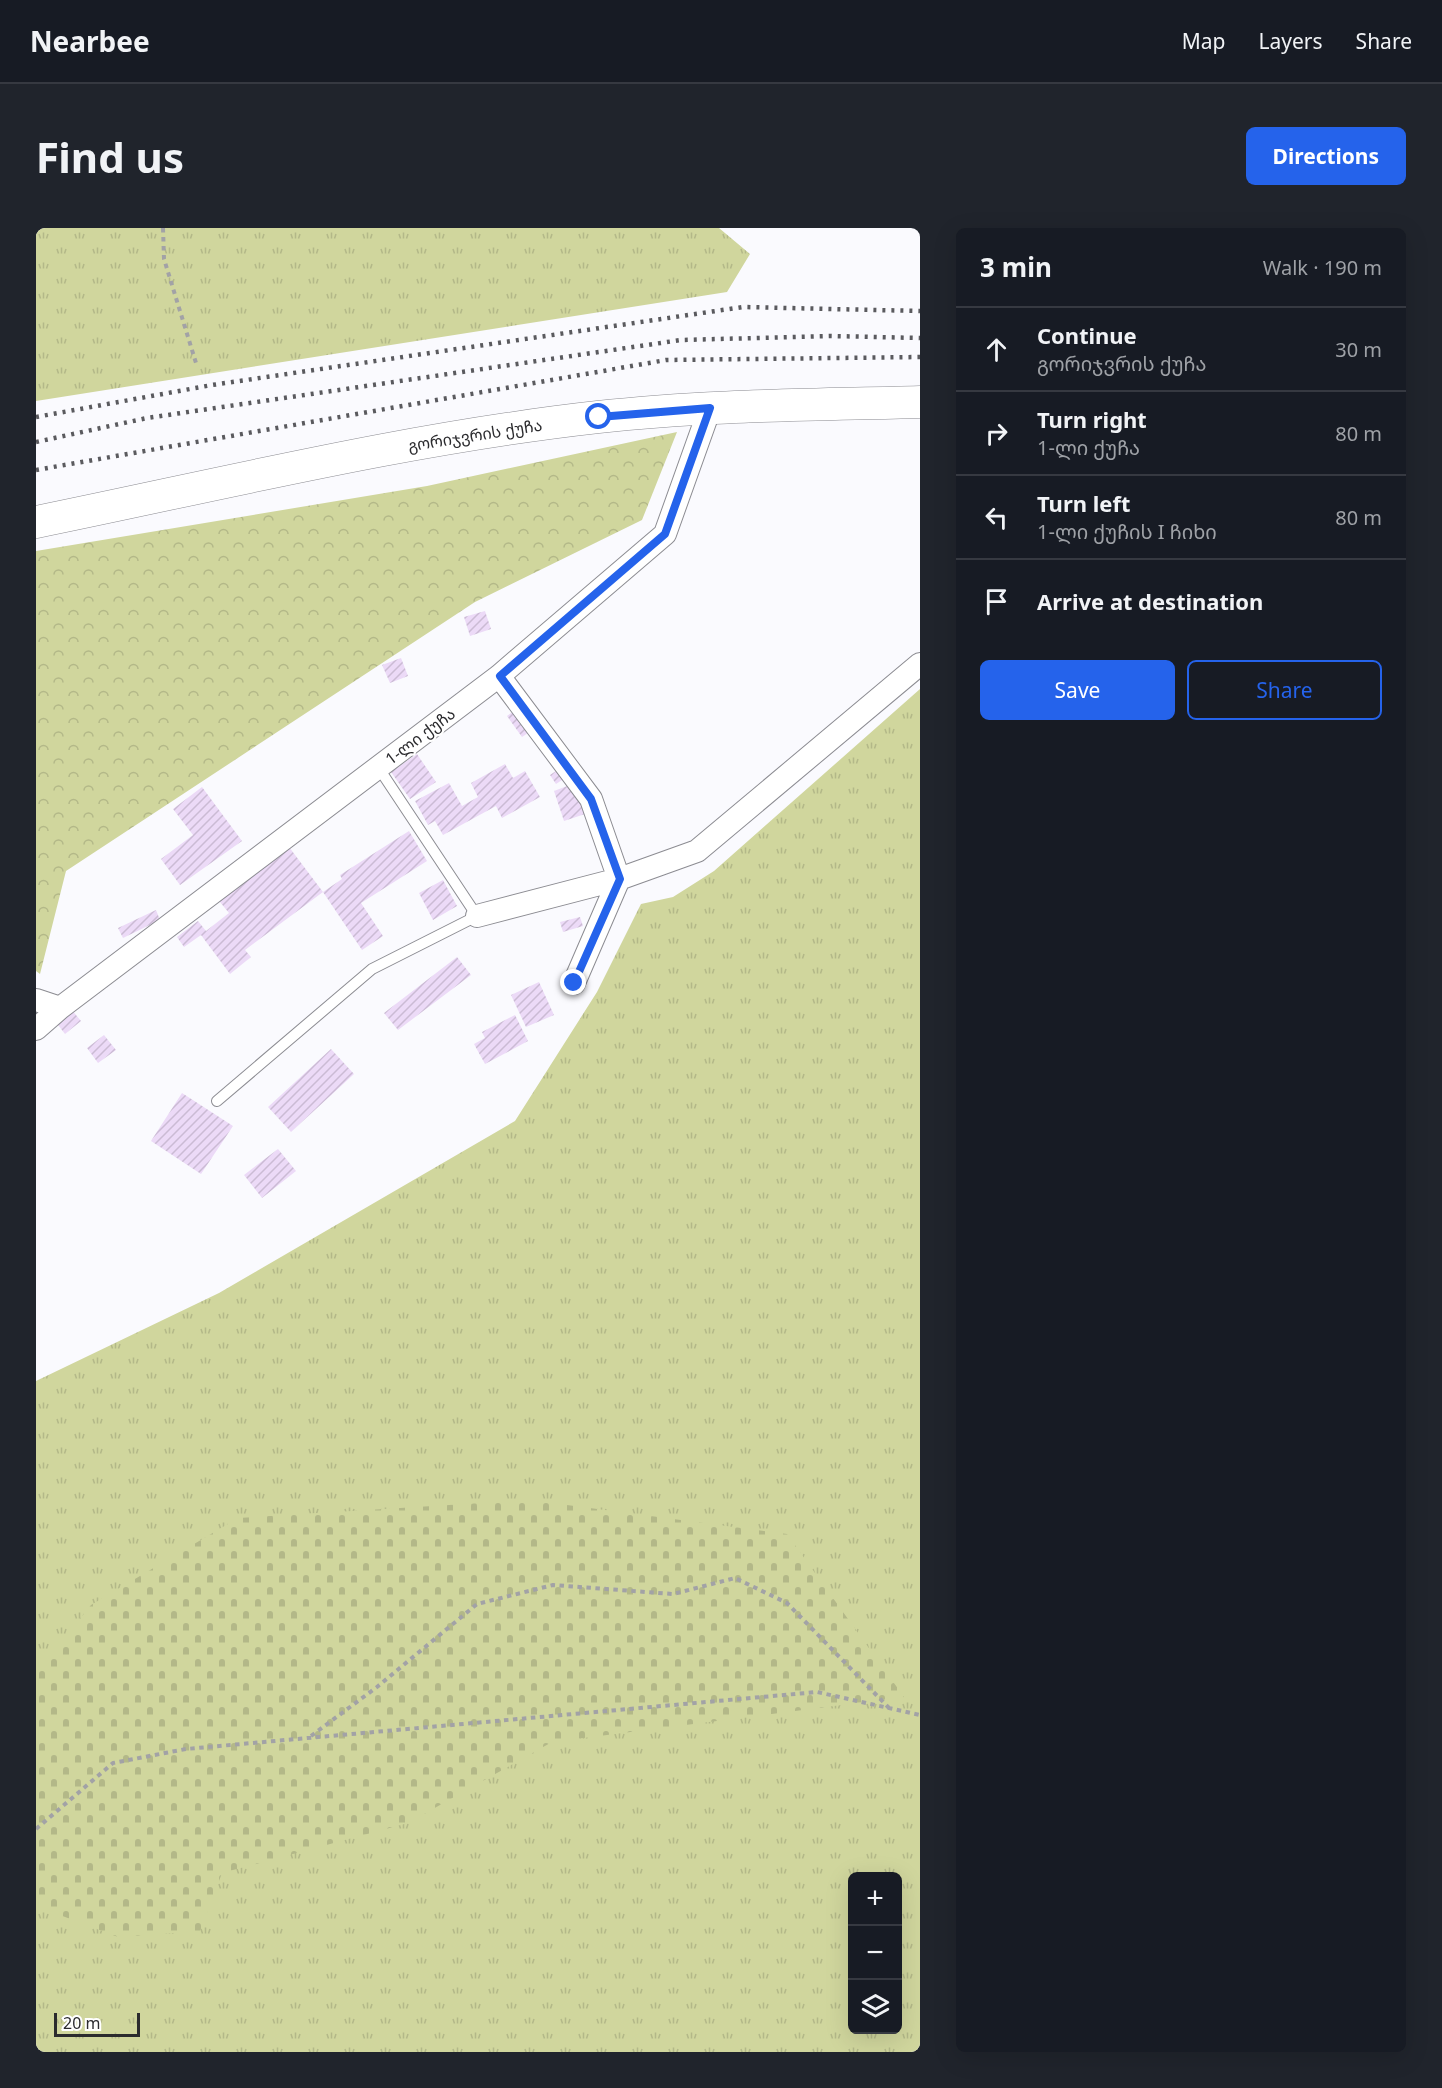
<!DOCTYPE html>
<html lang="en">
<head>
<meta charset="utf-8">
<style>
	:root { --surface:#171b24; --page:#20242c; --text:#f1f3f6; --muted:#9ea1a6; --line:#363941; --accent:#2563eb }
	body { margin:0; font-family:Georgia,"Noto Sans Georgian",serif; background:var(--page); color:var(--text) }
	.controls { position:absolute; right:18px; bottom:18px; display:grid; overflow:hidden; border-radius:9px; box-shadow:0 6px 24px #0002 }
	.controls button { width:54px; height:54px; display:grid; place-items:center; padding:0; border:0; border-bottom:2px solid var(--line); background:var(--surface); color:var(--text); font:30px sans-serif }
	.scale { position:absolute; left:18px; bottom:15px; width:86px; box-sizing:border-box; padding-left:6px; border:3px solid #2b2b2e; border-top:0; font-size:16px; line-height:21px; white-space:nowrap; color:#2b2b2e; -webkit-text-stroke:4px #fff; paint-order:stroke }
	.stop { position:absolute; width:18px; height:18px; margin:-14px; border:4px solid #2563eb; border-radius:50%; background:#fff }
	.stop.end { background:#2563eb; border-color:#fff; box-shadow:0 2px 6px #0008 }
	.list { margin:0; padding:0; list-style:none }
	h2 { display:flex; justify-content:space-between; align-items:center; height:78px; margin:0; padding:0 24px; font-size:26px }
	h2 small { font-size:20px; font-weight:400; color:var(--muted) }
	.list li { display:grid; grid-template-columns:39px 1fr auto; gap:18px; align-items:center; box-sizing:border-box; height:84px; padding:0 24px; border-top:2px solid var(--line) }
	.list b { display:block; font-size:22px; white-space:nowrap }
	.list p { margin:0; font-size:20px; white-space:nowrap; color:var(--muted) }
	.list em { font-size:20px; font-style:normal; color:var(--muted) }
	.actions { display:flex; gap:12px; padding:18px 24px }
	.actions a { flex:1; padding:14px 0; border:2px solid var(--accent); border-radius:9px; text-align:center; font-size:21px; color:var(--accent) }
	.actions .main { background:var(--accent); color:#fff }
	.icon { flex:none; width:33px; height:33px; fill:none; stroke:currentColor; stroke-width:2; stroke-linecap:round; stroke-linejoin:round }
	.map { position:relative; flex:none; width:884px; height:1824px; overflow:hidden; border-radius:9px }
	header { display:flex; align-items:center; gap:36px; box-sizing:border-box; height:84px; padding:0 30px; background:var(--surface); border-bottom:2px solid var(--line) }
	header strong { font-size:28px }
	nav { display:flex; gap:33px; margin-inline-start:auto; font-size:21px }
	.intro { display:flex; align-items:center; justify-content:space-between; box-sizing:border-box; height:144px; padding:0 36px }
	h1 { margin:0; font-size:42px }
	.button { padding:15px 27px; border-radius:9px; background:var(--accent); color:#fff; font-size:21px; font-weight:700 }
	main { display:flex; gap:36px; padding:0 36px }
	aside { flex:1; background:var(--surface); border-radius:9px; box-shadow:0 6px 24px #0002 }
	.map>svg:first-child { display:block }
	.grass { fill:url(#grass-tufts); fill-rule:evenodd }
	.forest { fill:url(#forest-crowns) }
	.cemetery { fill:url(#cemetery-stones) }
	.building { fill:url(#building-hatch) }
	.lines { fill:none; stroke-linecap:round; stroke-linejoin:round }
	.lane-casing { stroke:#8c8c92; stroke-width:12 }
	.street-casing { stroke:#8c8c92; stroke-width:24 }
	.secondary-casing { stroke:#8c8c92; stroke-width:33 }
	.path { stroke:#a2a2a6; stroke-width:4; stroke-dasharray:4.5 4.5; stroke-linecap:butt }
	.lane { stroke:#fff; stroke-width:10 }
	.street { stroke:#fff; stroke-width:22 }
	.secondary { stroke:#fff; stroke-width:32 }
	.rail { stroke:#5a5a5e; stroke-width:4.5; stroke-dasharray:3 6; stroke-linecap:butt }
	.route { stroke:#2563eb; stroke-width:8 }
	.labels { text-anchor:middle; stroke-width:4.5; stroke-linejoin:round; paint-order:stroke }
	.street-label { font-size:16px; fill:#2b2b2e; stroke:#fff }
</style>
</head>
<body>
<header>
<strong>Nearbee</strong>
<nav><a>Map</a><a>Layers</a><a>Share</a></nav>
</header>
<div class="intro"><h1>Find us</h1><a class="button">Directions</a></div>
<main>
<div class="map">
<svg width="884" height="1824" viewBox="0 0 884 1824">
	<defs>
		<pattern id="grass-tufts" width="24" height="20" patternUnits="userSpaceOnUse" patternTransform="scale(1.5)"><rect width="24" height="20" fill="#d0d69d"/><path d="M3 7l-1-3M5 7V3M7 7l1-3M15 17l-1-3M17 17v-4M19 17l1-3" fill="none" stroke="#b3b888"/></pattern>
		<pattern id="forest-crowns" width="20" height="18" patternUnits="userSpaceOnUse" patternTransform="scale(1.5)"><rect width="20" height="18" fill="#d0d69d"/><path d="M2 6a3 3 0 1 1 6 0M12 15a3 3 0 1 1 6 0" fill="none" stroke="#b3b888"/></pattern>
		<pattern id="cemetery-stones" width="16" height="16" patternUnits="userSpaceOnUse" patternTransform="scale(1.5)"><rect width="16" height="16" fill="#d0d69d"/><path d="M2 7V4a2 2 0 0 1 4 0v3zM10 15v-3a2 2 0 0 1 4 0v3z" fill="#b3b888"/></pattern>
		<pattern id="building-hatch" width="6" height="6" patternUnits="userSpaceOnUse" patternTransform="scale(1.5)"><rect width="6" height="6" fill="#ecdaf7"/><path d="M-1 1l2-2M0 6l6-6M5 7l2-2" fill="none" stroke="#cbbbd4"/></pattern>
	</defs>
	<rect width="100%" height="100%" fill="#fafafe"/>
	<path class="grass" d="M 0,0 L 683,0 L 714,26 L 691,64 L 0,173 Z
		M 884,461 L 884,1824 L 0,1824 L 0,1153 L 183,1065 L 479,893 L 561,764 L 605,676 L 637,669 L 678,643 ZM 816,1648 L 862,1648 L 862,1802 L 816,1802 Z"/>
	<path class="forest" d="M 641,204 L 606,292 L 439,374 L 30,643 L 4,746 L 0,743 L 0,323 L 391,258 Z"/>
	<path class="cemetery" d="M 493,1272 L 751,1306 L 868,1469 L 516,1514 L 372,1595 L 186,1645 L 164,1703 L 82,1709 L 0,1678 L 0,1445 L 55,1377 L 202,1290 Z"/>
	<path class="building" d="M 449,383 L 455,401 L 434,408 L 428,389 Z
		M 365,430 L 372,448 L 354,455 L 346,437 Z
		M 482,480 L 498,501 L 486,509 L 471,488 Z
		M 381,526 L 400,554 L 374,571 L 355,544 Z
		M 469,536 L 477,550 L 489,543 L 504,569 L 466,590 L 460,578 L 407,607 L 399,593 L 392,597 L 379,573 L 413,555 L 426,578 L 442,569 L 435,555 Z
		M 526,539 L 532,548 L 520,556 L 514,547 Z
		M 539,555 L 549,586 L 528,593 L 518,563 Z
		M 166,559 L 206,613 L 144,657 L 125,631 L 157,607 L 137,581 Z
		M 373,603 L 391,633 L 325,675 L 347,708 L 326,722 L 287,664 L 306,651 L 304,647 Z
		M 250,615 L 287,664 L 209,722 L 215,729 L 194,746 L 165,707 L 148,719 L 141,709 L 162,693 L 170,703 L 193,685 L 179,668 Z
		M 407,652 L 421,678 L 397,692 L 383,665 Z
		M 120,682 L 124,692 L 87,710 L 82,700 Z
		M 544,689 L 547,698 L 527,704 L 524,694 Z
		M 421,729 L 435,747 L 362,802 L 348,785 Z
		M 503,754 L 518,787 L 490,799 L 475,767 Z
		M 35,781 L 45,793 L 29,806 L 19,793 Z
		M 479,787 L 492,813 L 449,836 L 438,816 L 449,810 L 446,804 Z
		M 68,807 L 80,822 L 62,835 L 51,820 Z
		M 295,821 L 318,846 L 255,904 L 232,879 Z
		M 146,865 L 197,898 L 165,946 L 115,913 Z
		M 242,921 L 260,943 L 226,970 L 208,947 Z"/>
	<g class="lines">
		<defs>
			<path id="lane" d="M 181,873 L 336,741 L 441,688 L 342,539"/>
			<path id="street" d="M 463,448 L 555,571 L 583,651 L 538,755
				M 441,688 L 583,651 L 661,623 L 884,436
				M 0,772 L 24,780 L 463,448 L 629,306 L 674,180
				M 0,801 L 24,780"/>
			<path id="secondary" d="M 0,294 C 186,256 373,210 562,189 C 669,177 777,177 884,174"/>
		</defs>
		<use href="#lane" class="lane-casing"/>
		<use href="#street" class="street-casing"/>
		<use href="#secondary" class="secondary-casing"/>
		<path class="path" d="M 127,0 L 128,31 L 160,135
			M 275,1508 L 341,1459 L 441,1376 L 517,1357 L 637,1366 L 699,1350 L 751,1375 L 853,1480
			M 0,1601 L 77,1535 L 150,1521 L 781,1464 L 884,1487"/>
		<use href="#lane" class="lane"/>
		<use href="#street" class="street"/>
		<use href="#secondary" class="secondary"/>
		<path class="rail" d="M 0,189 L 176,157 L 707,79 L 884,83
			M 0,214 L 111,190 L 645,112 L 795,108 L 884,110
			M 0,242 L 630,132 L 884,129"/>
	</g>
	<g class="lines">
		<path class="route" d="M 538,755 L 584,651 L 555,571 L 464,448 L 629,306 L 674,180 L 563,189"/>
	</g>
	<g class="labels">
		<g class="street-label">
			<text transform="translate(439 207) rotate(-9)" y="6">გორიჯვრის ქუჩა</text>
			<text transform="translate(384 508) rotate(-37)" y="6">1-ლი ქუჩა</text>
		</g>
	</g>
</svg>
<div class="controls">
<button>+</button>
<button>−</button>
<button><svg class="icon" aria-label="layers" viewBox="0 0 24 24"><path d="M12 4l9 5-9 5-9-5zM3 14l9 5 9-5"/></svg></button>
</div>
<div class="scale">20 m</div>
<div class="stop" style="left:563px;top:189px"></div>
<div class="stop end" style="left:538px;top:755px"></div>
</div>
<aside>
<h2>3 min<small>Walk · 190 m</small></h2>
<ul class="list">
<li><svg class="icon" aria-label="ahead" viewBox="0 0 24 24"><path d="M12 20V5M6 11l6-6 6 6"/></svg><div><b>Continue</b><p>გორიჯვრის ქუჩა</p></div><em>30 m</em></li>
<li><svg class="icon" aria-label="right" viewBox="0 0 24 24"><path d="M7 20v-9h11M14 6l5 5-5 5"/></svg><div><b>Turn right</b><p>1-ლი ქუჩა</p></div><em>80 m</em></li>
<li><svg class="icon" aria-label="left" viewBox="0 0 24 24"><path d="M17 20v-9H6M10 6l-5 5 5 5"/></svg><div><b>Turn left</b><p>1-ლი ქუჩის I ჩიხი</p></div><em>80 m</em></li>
<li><svg class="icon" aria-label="arrive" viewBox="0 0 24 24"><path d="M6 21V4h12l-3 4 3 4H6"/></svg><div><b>Arrive at destination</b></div></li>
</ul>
<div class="actions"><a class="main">Save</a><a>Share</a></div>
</aside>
</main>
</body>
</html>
